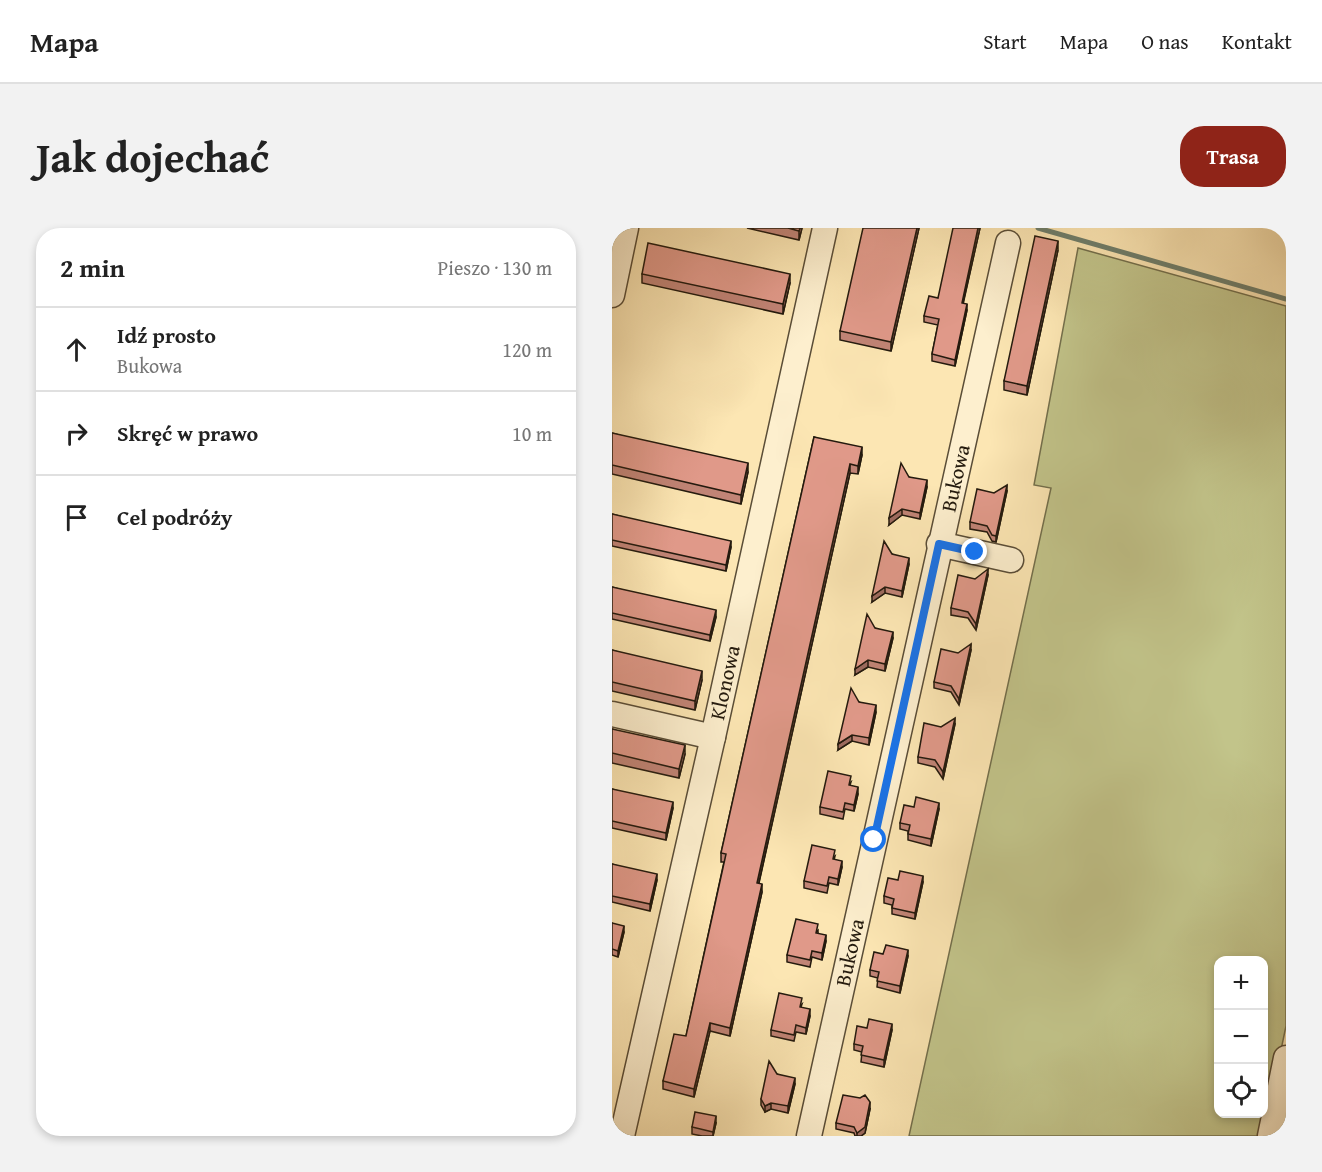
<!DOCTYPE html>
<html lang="pl">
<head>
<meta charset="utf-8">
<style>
	:root { --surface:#fff; --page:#f2f2f2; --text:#222; --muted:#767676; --line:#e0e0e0; --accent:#8f2418 }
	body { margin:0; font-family:"Gentium Book Plus",serif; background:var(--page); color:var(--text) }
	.controls { position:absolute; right:18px; bottom:18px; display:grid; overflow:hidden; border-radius:12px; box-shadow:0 3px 9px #0003 }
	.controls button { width:54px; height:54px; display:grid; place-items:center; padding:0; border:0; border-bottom:2px solid var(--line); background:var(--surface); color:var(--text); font:30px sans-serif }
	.stop { position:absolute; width:18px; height:18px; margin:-14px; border:4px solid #1a73e8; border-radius:50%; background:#fff }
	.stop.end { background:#1a73e8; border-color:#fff; box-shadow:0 2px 6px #0008 }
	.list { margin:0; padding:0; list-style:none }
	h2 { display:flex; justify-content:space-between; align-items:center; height:78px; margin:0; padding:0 24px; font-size:26px }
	h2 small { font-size:20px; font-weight:400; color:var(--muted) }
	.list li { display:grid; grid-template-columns:39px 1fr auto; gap:18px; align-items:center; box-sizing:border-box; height:84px; padding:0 24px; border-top:2px solid var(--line) }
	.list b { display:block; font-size:22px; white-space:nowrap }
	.list p { margin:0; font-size:20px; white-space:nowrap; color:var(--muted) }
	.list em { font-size:20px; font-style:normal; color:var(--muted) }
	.icon { flex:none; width:33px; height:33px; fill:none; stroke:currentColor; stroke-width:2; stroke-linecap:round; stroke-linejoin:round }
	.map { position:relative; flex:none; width:674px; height:908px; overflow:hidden; border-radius:24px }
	header { display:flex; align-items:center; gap:36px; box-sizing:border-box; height:84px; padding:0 30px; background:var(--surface); border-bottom:2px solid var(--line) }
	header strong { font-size:28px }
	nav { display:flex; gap:33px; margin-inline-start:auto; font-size:21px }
	.intro { display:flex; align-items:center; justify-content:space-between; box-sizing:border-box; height:144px; padding:0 36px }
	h1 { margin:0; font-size:42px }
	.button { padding:15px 27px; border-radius:24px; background:var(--accent); color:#fff; font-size:21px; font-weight:700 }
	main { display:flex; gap:36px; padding:0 36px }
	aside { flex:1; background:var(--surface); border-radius:24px; box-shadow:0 3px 9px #0003 }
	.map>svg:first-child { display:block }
	.green { fill:#c2c48a; stroke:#736f4c; stroke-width:1.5; fill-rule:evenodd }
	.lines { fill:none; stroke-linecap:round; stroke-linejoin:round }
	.stream { stroke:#6e7e6b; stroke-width:5 }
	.minor-casing { stroke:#5a4d37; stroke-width:27 }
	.minor { stroke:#fdefce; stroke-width:24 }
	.wall { fill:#c18476; stroke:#241a0e; stroke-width:1.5 }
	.shaded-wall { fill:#9d6b60; stroke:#241a0e; stroke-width:1.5 }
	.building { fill:#e09989; stroke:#241a0e; stroke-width:1.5 }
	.route { stroke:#1a73e8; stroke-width:8 }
	.labels { text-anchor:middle; stroke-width:4.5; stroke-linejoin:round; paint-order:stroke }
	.street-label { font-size:21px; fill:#241a0e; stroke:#fdefce }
</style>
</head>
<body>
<header>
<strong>Mapa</strong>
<nav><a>Start</a><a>Mapa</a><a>O nas</a><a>Kontakt</a></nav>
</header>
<div class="intro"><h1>Jak dojechać</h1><a class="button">Trasa</a></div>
<main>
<aside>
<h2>2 min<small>Pieszo · 130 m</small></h2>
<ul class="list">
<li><svg class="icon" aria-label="ahead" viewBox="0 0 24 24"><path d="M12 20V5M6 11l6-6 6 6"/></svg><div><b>Idź prosto</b><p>Bukowa</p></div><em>120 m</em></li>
<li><svg class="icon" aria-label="right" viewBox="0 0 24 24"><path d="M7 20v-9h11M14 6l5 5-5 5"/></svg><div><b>Skręć w prawo</b></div><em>10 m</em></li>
<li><svg class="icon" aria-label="arrive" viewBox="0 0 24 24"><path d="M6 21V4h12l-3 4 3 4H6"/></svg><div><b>Cel podróży</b></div></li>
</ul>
</aside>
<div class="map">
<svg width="674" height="908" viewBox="0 0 674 908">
	<rect width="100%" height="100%" fill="#fce6b3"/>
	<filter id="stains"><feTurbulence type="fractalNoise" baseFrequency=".00333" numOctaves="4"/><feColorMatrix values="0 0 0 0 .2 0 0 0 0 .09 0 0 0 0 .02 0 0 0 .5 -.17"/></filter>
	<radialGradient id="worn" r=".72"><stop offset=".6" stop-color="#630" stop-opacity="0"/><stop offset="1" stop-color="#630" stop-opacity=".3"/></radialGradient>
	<path class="green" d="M 466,20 L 674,78 L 674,798 L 651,908 L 297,908 L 439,260 L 422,257 ZM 606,732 L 652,732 L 652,886 L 606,886 Z"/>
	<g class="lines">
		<path class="stream" d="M 426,0 L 674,71"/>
		<defs>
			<g id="minor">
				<path d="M 0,67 L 14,0"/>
				<path d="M 327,316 L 399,332"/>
				<path d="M 0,486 L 101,509"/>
				<path id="s1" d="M 10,908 L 101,509 L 213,0"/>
				<path id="s2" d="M 197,908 L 396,15"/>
				<path d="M 658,908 L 674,830"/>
			</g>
		</defs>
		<use href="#minor" class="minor-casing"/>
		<use href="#minor" class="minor"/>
	</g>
	<path class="wall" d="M 135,0 L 190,0 L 187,12 Z
		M 307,0 L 279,123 L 228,112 L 228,103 Z
		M 368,0 L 351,75 L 355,82 L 343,138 L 320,133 L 320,126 L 326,97 L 312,94 L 312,88 L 326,70 Z
		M 446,22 L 415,167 L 392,162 L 392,153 Z
		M 30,46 L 178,55 L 171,86 L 30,55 Z
		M 0,205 L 136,244 L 129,276 L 0,246 Z
		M 202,209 L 250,227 L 246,246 L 238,245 L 147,655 L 150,664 L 118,808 L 98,803 L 82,869 L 51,861 L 51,853 L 74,808 L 112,634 L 109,634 L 109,625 Z
		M 297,249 L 315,259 L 308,291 L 290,287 L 277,297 Z
		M 395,263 L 384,314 L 380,313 L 375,304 L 358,301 L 358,294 L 382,265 Z
		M 0,286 L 119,319 L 114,343 L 0,318 Z
		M 280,326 L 297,336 L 290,369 L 273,365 L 260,374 Z
		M 376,347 L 364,402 L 356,390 L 339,387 L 339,380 L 363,351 Z
		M 0,359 L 104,389 L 98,413 L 0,391 Z
		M 263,400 L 281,410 L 273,443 L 256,439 L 243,447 Z
		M 0,422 L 90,452 L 83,482 L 0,463 Z
		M 359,422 L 347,477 L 339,464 L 322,460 L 322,454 L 346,425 Z
		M 247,474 L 264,484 L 257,517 L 240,513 L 226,522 Z
		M 343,496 L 331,551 L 323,539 L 306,535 L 306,529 L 329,499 Z
		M 0,501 L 73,526 L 67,550 L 0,535 Z
		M 239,554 L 238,557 L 246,566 L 242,583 L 233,581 L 231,591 L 208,586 L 208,579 Z
		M 0,561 L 61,580 L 54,612 L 0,600 Z
		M 302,579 L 327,581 L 319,618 L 296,612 L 296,603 L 288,601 L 288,595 Z
		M 223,628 L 222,632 L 230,639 L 226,657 L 217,655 L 215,665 L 192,660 L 192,653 Z
		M 0,636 L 45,652 L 38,683 L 0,674 Z
		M 286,652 L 311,654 L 303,691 L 280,686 L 280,677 L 272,675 L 272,668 Z
		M 0,695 L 12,704 L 6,729 L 0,727 Z
		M 206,702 L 206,705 L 214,713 L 210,732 L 200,729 L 198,739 L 175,734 L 175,727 Z
		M 271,726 L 296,728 L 288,765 L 265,759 L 266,750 L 258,748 L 258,742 Z
		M 190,776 L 189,779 L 198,788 L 194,806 L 184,804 L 182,813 L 159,808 L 159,802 Z
		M 255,800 L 280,802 L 272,839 L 249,834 L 250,824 L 242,822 L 242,816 Z
		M 165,846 L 183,856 L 176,885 L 159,881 L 153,884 L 149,877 L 149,871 Z
		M 258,881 L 253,905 L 249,908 L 243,908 L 242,905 L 224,901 L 224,895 Z
		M 104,895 L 101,908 L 90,908 L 80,906 L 80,899 Z"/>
	<path class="shaded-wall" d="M 188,0 L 190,0 L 187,12 L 187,3 Z
		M 305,0 L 307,0 L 279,123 L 279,114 Z
		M 366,0 L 368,0 L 350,81 L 350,75 Z
		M 446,13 L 446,22 L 415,167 L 415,158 Z
		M 178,46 L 178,55 L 171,86 L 171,76 Z
		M 355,76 L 355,82 L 343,138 L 343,132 Z
		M 250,219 L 250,227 L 246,246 L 246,238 Z
		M 136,235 L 136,244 L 129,276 L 129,267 Z
		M 238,236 L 238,245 L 145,663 L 145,655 Z
		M 315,252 L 315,259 L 308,291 L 308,285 Z
		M 395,257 L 395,263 L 384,314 L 384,308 Z
		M 290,281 L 290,287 L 277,297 L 277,290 Z
		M 119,313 L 119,319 L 114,343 L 114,337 Z
		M 297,330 L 297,336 L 290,369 L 290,363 Z
		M 376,341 L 376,347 L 364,402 L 364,396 Z
		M 273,359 L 273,365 L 260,374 L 260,368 Z
		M 104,382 L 104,389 L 98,413 L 98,407 Z
		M 281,404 L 281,410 L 273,443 L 273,436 Z
		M 359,416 L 359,422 L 347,477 L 347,471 Z
		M 256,432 L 256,439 L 243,447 L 243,441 Z
		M 90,443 L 90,452 L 83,482 L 83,473 Z
		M 264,477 L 264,484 L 257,517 L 257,510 Z
		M 343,490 L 343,496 L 331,551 L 331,544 Z
		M 240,507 L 240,513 L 226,522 L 226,516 Z
		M 73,517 L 73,526 L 67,550 L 67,541 Z
		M 246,559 L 246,566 L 242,583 L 242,577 Z
		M 61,574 L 61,580 L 54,612 L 54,605 Z
		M 327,575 L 327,581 L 319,618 L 319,611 Z
		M 230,633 L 230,639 L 226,657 L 226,651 Z
		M 45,646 L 45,652 L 38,683 L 38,676 Z
		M 311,648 L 311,654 L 303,691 L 303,685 Z
		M 150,656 L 150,664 L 118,808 L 118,800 Z
		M 12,698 L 12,704 L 6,729 L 6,723 Z
		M 214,707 L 214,713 L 210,732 L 210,725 Z
		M 296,722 L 296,728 L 288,765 L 288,758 Z
		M 198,781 L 198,788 L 194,806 L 194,800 Z
		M 98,795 L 98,803 L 82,869 L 82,861 Z
		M 280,796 L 280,802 L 272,839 L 272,832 Z
		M 183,850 L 183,856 L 176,885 L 176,878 Z
		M 258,874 L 258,881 L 253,905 L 249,908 L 245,908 L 245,905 Z
		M 159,875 L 159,881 L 153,884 L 153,878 Z
		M 104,888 L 104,895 L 101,908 L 101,904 Z"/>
	<path class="building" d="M 176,0 L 188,0 L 187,3 Z
		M 251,0 L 305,0 L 279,114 L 228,103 Z
		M 341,0 L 366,0 L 350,75 L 355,76 L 343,132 L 320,126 L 327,91 L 312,88 L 317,68 L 326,70 Z
		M 423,8 L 446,13 L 415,158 L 392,153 Z
		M 36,15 L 178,46 L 171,76 L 30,46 Z
		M 0,205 L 136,235 L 129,267 L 0,237 Z
		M 202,209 L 250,219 L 246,238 L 238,236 L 145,655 L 150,656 L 118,800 L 98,795 L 82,861 L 51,853 L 62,806 L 74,808 L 114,626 L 109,625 Z
		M 289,235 L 297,249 L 315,252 L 308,285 L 290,281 L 277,290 Z
		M 395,257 L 384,308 L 380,307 L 375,298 L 358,294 L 365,261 L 382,265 Z
		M 0,286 L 119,313 L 114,337 L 0,312 Z
		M 272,313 L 280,326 L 297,330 L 290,363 L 273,359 L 260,368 Z
		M 376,341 L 364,396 L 356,384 L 339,380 L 346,347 L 363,351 Z
		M 0,359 L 104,382 L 98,407 L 0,385 Z
		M 255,386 L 263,400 L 281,404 L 273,436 L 256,432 L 243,441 Z
		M 359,416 L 347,471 L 339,458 L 322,454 L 329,421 L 346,425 Z
		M 0,422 L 90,443 L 83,473 L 0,454 Z
		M 239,460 L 247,474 L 264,477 L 257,510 L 240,507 L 226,516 Z
		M 343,490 L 331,544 L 323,532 L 306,529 L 312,495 L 329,499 Z
		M 0,501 L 73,517 L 67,541 L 0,525 Z
		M 216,543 L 239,548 L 237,557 L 246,559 L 242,577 L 233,575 L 231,584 L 208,579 Z
		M 0,561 L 61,574 L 54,605 L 0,593 Z
		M 304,569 L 327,575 L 319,611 L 296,606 L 298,597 L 288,595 L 292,577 L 302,579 Z
		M 200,617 L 223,622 L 221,631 L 230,633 L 226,651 L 217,649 L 215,658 L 192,653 Z
		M 0,636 L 45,646 L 38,676 L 0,668 Z
		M 288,643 L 311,648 L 303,685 L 280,680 L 282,671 L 272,668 L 276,650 L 286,652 Z
		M 184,691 L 206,696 L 204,705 L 214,707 L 210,725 L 200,723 L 198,732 L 175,727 Z
		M 0,695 L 12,698 L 6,723 L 0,721 Z
		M 274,717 L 296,722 L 288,758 L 265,753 L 267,744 L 258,742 L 262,724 L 271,726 Z
		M 167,765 L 190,770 L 188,779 L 198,781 L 194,800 L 184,797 L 182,807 L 159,802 Z
		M 257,791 L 280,796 L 272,832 L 249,827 L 251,818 L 242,816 L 245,798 L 255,800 Z
		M 157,833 L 165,846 L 183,850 L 176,878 L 159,875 L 153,878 L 149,871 Z
		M 231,867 L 248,870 L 253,867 L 258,874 L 253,899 L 245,905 L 242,899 L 224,895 Z
		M 83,884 L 104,888 L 101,904 L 80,899 Z"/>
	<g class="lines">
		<path class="route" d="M 262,612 L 327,316 L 363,324"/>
	</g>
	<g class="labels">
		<g class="street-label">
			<text dy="7" stroke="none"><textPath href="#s2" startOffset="674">Bukowa</textPath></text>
			<text dy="7" stroke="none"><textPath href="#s1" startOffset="465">Klonowa</textPath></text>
			<text dy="7" stroke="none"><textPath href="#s2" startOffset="188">Bukowa</textPath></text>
		</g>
	</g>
	<rect width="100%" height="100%" filter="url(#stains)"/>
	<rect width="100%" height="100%" fill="url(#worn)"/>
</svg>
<div class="controls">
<button>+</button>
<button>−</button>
<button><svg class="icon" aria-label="locate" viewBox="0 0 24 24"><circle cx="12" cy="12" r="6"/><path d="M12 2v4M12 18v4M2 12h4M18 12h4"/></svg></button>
</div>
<div class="stop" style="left:262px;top:612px"></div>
<div class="stop end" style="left:363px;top:324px"></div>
</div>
</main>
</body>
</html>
